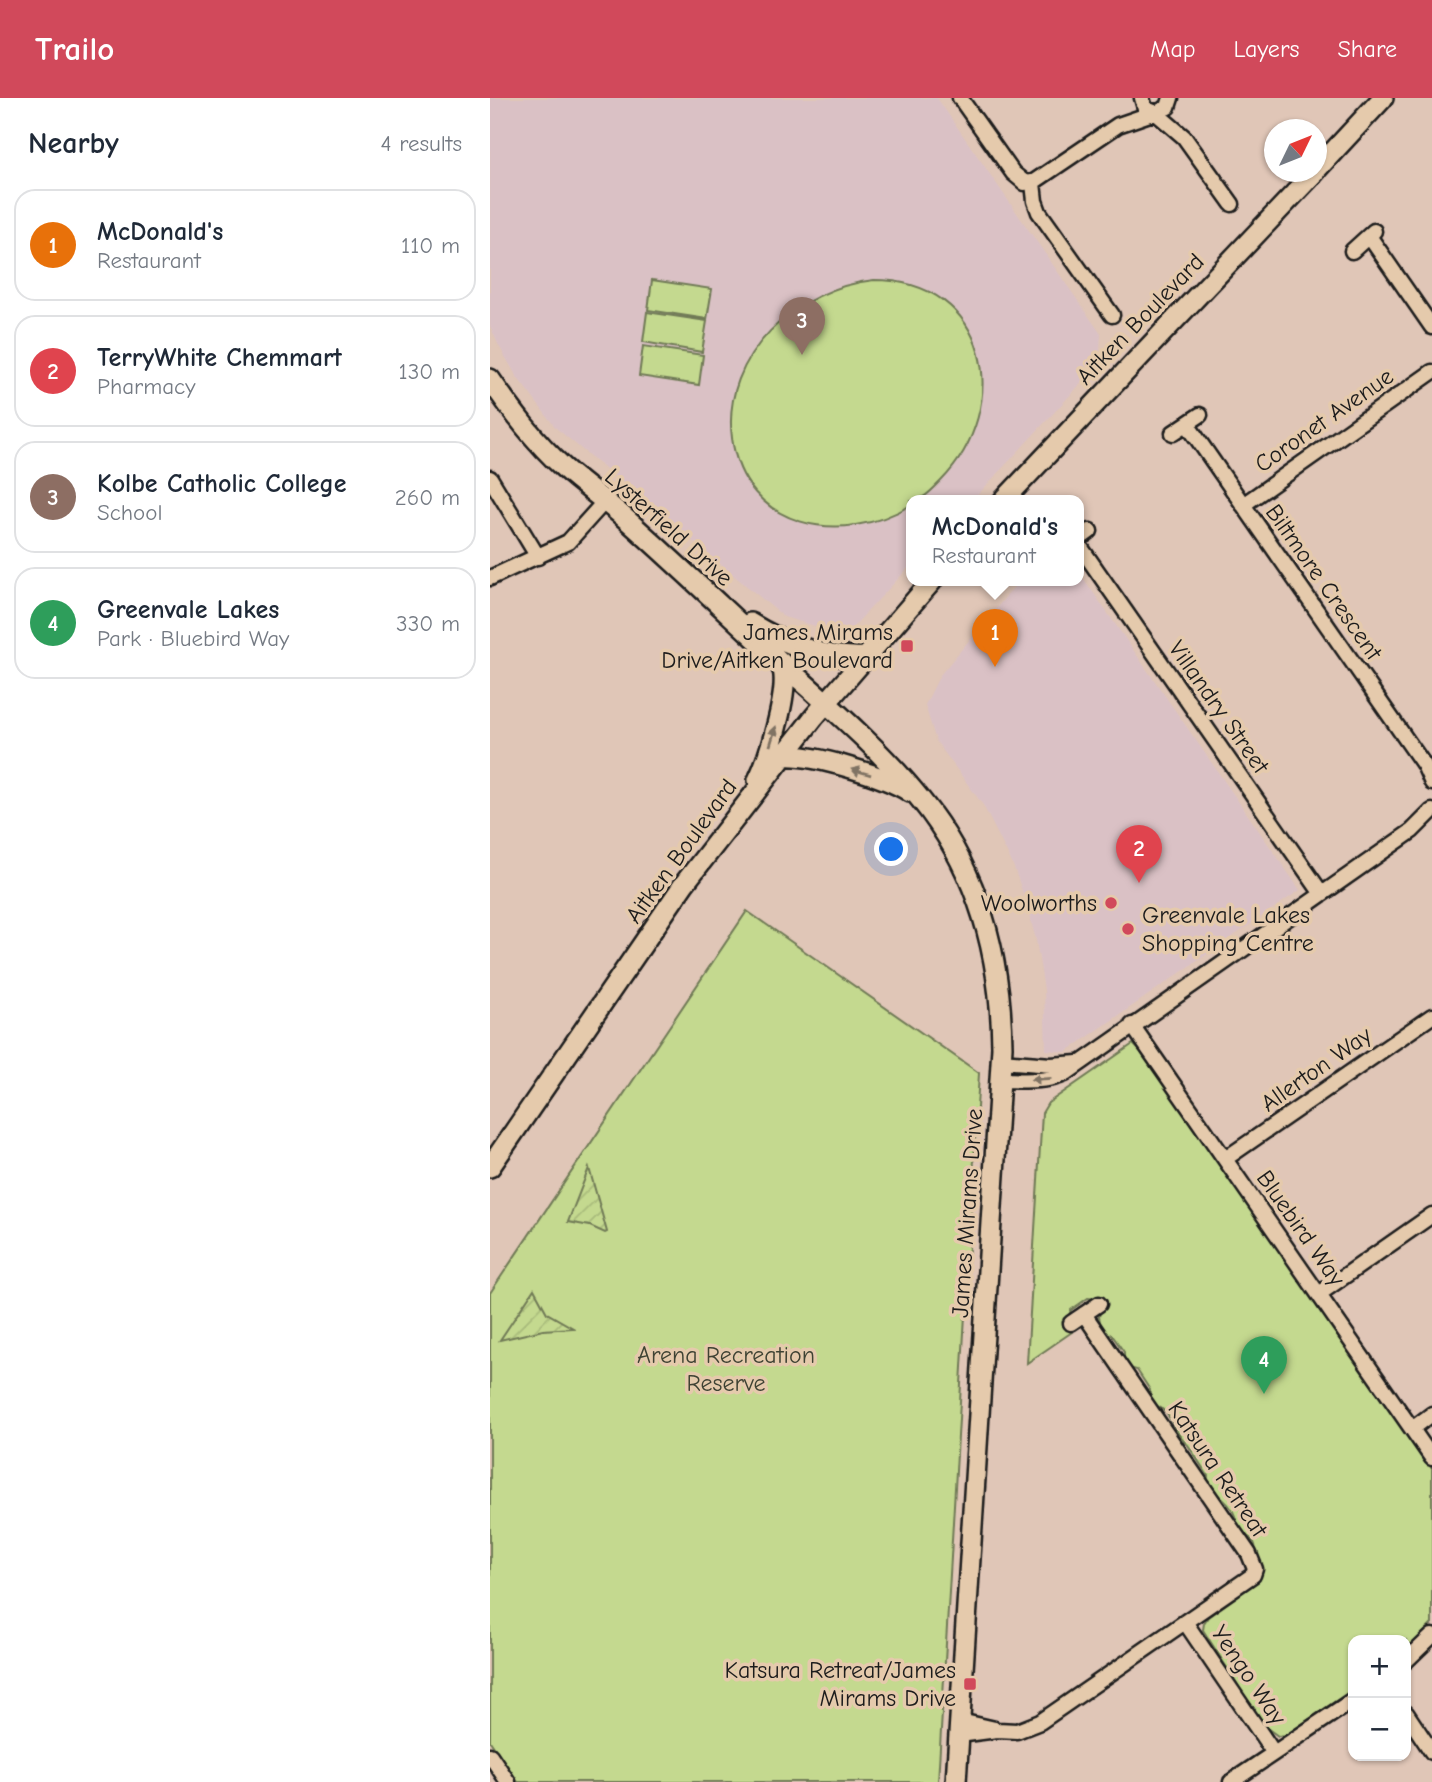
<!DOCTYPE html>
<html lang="en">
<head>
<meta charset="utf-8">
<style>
	:root { --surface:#fff; --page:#f6f6f7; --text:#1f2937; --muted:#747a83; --line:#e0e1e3; --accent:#d1495b }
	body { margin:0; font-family:"Comic Neue",sans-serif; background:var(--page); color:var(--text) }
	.controls { position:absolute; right:21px; bottom:21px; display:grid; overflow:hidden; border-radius:14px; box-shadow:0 2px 5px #0004 }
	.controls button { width:63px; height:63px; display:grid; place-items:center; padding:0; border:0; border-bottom:2px solid var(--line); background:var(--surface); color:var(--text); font:35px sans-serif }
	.compass { position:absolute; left:774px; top:21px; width:63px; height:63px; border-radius:50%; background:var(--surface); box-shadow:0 2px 5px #0004; rotate:47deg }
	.you { position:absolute; left:402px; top:752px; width:24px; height:24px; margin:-18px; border:5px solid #fff; border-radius:50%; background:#1a73e8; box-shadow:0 0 0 10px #1a73e833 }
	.badge { display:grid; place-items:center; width:46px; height:46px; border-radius:50%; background:var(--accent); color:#fff; font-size:23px; font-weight:700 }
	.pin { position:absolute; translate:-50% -58px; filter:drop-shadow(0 2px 4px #0008) }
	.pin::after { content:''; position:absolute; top:37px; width:24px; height:21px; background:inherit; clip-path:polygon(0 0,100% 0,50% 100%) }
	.popup { position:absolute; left:416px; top:397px; width:178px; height:91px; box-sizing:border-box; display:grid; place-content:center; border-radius:14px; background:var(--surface); filter:drop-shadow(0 2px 5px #0005); font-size:23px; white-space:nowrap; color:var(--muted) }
	.popup b { font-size:26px; color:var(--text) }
	.popup::after { content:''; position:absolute; left:50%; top:100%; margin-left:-14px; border:14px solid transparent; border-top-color:var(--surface) }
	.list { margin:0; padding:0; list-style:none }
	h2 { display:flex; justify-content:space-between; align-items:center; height:91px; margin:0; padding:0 28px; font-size:30px }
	h2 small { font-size:23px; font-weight:400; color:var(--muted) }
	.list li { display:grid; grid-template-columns:46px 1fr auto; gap:21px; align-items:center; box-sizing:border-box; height:112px; margin:0 14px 14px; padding:0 14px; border:2px solid var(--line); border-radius:21px }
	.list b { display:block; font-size:26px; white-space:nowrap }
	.list p { margin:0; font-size:23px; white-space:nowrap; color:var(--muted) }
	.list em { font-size:23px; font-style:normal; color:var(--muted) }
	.map { position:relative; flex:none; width:942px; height:1684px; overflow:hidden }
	header { display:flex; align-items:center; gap:42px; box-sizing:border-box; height:98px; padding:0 35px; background:var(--accent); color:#fff }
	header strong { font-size:33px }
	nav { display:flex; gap:38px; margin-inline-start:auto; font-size:24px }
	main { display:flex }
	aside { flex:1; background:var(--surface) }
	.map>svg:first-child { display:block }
	.built { fill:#dac1c5 }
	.green { fill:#c4d98f; stroke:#707a56; stroke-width:2 }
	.garden { fill:url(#garden-furrows); stroke:#707a56; stroke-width:2 }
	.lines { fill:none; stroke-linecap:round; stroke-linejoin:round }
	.street-casing { stroke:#1c1c1c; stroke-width:19 }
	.secondary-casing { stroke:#1c1c1c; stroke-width:24 }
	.street { stroke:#e5caac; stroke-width:14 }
	.secondary { stroke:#e5caac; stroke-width:19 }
	.oneway { fill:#807364 }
	.poi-dot { fill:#d1495b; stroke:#e5caac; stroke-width:2.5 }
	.labels { text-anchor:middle; stroke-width:7; stroke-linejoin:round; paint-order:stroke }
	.street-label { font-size:24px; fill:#1c1c1c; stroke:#e5caac }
	.poi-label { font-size:24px; fill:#1c1c1c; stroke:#e5caac; text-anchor:end }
	.park-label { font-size:24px; fill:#3e4233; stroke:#e5caac }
</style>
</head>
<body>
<header>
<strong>Trailo</strong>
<nav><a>Map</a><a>Layers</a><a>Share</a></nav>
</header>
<main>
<aside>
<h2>Nearby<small>4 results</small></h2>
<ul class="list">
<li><span class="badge" style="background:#e8710a">1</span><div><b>McDonald's</b><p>Restaurant</p></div><em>110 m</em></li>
<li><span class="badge" style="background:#e0444e">2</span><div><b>TerryWhite Chemmart</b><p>Pharmacy</p></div><em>130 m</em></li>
<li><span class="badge" style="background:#8d6e63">3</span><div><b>Kolbe Catholic College</b><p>School</p></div><em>260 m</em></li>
<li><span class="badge" style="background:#2e9e5b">4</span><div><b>Greenvale Lakes</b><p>Park · Bluebird Way</p></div><em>330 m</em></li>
</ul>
</aside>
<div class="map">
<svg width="942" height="1684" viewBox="0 0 942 1684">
	<defs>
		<pattern id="garden-furrows" width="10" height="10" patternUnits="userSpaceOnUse" patternTransform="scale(1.75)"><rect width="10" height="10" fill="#c4d98f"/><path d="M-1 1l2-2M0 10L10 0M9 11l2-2" fill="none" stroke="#a8ba7b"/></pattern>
	</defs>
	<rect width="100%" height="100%" fill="#e0c6b7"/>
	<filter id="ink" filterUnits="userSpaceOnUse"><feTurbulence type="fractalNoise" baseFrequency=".0143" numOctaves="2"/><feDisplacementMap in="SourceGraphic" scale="14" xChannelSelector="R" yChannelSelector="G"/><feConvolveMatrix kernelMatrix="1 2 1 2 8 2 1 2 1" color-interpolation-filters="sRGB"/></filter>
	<g filter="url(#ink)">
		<path class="built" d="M 0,0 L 447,0 L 611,236 L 609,266 L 482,403 L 421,403 L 421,467 L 362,530 L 332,530 L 294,519 L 66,330 L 27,279 L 9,248 L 0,228 Z
			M 589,474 L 810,792 L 576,954 L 556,952 L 554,892 L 546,842 L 536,804 L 523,767 L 493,707 L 446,643 L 435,607 L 450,577 L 529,483 L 589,483 Z"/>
		<path class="green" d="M 162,182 L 222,191 L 217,221 L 158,212 Z
			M 384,182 C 500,182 524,308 451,383 C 443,391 433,403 421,403 L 421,407 C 352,449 254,431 242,340 C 231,257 308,190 384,182 Z
			M 157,214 L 217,223 L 212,254 L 153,244 Z
			M 153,248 L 213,257 L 209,287 L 149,278 Z
			M 257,813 L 489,975 L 448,1684 L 28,1684 L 0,1643 L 0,1195 Z
			M 643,946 L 651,954 L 942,1371 L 942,1526 L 916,1552 L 916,1542 L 863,1542 L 863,1591 L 796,1637 L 788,1638 L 774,1628 L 713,1532 L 714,1525 L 718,1519 L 763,1487 L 769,1479 C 767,1471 766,1453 765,1447 C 762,1438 754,1438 749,1433 C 744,1427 747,1424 745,1418 C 740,1403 725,1397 717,1385 L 718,1378 L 698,1347 C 683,1337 683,1312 664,1307 L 659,1300 L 660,1292 L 647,1272 L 639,1270 L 634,1262 L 634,1254 L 622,1237 L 615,1234 L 611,1228 L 609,1219 L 611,1209 L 606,1201 L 598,1200 L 581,1212 L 578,1220 L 583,1229 L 582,1234 L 537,1265 L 552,1015 L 558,1005 Z"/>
		<path class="garden" d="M 99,1070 L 117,1134 L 115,1135 L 100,1128 L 78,1124 Z
			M 44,1191 L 57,1215 L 83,1230 L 53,1232 L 10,1242 Z"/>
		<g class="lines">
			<defs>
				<path id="street" d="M 470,0 L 523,75 L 535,85 L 545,83 L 628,27 L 663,15
					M 652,0 L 655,10 L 666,15 L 678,9 L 681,0
					M 666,15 L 694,39 L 742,106
					M 543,85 L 545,103 L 549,114 L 622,217
					M 879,138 L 942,229
					M 862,153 L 884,133
					M 697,326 L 934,667 L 942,685
					M 683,335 L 710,317
					M 0,380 L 48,459
					M 753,407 L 942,274
					M 589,441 L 600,433
					M 589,447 L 832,796
					M 0,480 L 78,444 L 115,403
					M 642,927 L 942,1360
					M 511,963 L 561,967 L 588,965
					M 509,982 C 531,982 554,985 575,976 L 922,733 L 942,713
					M 735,1061 L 942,918
					M 829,1196 L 942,1117
					M 581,1225 L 609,1206
					M 922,1331 L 942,1316
					M 695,1524 L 784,1655
					M 916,1563 L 942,1538
					M 916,1615 L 942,1654
					M 470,1623 L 505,1631
					M 469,1637 L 507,1632 L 527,1633 L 550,1624 L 763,1477 L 765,1471 L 759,1456 L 594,1216
					M 0,1657 L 18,1684
					M 741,1684 L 863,1602"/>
				<path id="secondary" d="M 827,71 L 893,0
					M 0,281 C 22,313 45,344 74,370 C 94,388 116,403 136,421 C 190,469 242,519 295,568 C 342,610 392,653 431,702 C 488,772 511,859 512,949 L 466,1684
					M 513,403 L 825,74
					M 260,525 C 294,546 335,561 375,559
					M 294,658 C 322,656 396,678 420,694
					M 268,682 C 279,660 296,602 294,578 C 294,572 291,568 288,563
					M 0,1069 L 194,786 L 324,619 L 442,483"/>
			</defs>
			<use href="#street" class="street-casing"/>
			<use href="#secondary" class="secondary-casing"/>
			<use href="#street" class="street"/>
			<use href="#secondary" class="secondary"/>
		</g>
		<defs><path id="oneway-solid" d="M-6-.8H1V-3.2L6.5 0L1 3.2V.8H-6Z" transform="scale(1.75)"/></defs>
		<g class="oneway">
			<use href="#oneway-solid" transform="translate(283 638) rotate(-73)"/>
			<use href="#oneway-solid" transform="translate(371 674) rotate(-164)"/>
			<use href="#oneway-solid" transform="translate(551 981) rotate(177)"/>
		</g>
	</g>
	<g class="poi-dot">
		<rect x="410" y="541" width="14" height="14" rx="3.5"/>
		<circle cx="621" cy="805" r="7"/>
		<circle cx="638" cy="831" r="7"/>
		<rect x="473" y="1579" width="14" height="14" rx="3.5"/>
	</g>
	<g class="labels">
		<g class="street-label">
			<text transform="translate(650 221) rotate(-46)" y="8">Aitken Boulevard</text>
			<text transform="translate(834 322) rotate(-35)" y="8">Coronet Avenue</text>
			<text transform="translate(179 429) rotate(42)" y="8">Lysterfield Drive</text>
			<text transform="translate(834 484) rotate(55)" y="8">Biltmore Crescent</text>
			<text transform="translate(729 609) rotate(55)" y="8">Villandry Street</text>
			<text transform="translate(191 753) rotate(-54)" y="8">Aitken Boulevard</text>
			<text transform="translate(826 971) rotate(-35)" y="8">Allerton Way</text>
			<text transform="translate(477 1115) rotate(-86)" y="8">James Mirams Drive</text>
			<text transform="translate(811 1130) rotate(55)" y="8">Bluebird Way</text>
			<text transform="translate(728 1371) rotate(56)" y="8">Katsura Retreat</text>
			<text transform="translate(759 1577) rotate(56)" y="8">Yengo Way</text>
		</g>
		<g class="poi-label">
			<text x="403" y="542">James Mirams<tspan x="403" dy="28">Drive/Aitken Boulevard</tspan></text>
			<text x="607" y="813">Woolworths</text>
			<text x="652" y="825" text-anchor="start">Greenvale Lakes<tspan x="652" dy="28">Shopping Centre</tspan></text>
			<text x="466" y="1580">Katsura Retreat/James<tspan x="466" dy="28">Mirams Drive</tspan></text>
		</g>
		<g class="park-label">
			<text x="236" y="1265">Arena Recreation<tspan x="236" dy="28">Reserve</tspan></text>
		</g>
	</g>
</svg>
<div class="controls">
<button>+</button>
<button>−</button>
</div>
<svg class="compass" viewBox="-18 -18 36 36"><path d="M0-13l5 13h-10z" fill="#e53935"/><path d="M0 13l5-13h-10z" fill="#747a83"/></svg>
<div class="you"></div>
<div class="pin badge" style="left:505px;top:569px;background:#e8710a">1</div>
<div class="popup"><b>McDonald's</b>Restaurant</div>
<div class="pin badge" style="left:649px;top:785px;background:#e0444e">2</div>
<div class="pin badge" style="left:312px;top:257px;background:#8d6e63">3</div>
<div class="pin badge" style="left:774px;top:1296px;background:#2e9e5b">4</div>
</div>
</main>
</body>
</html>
